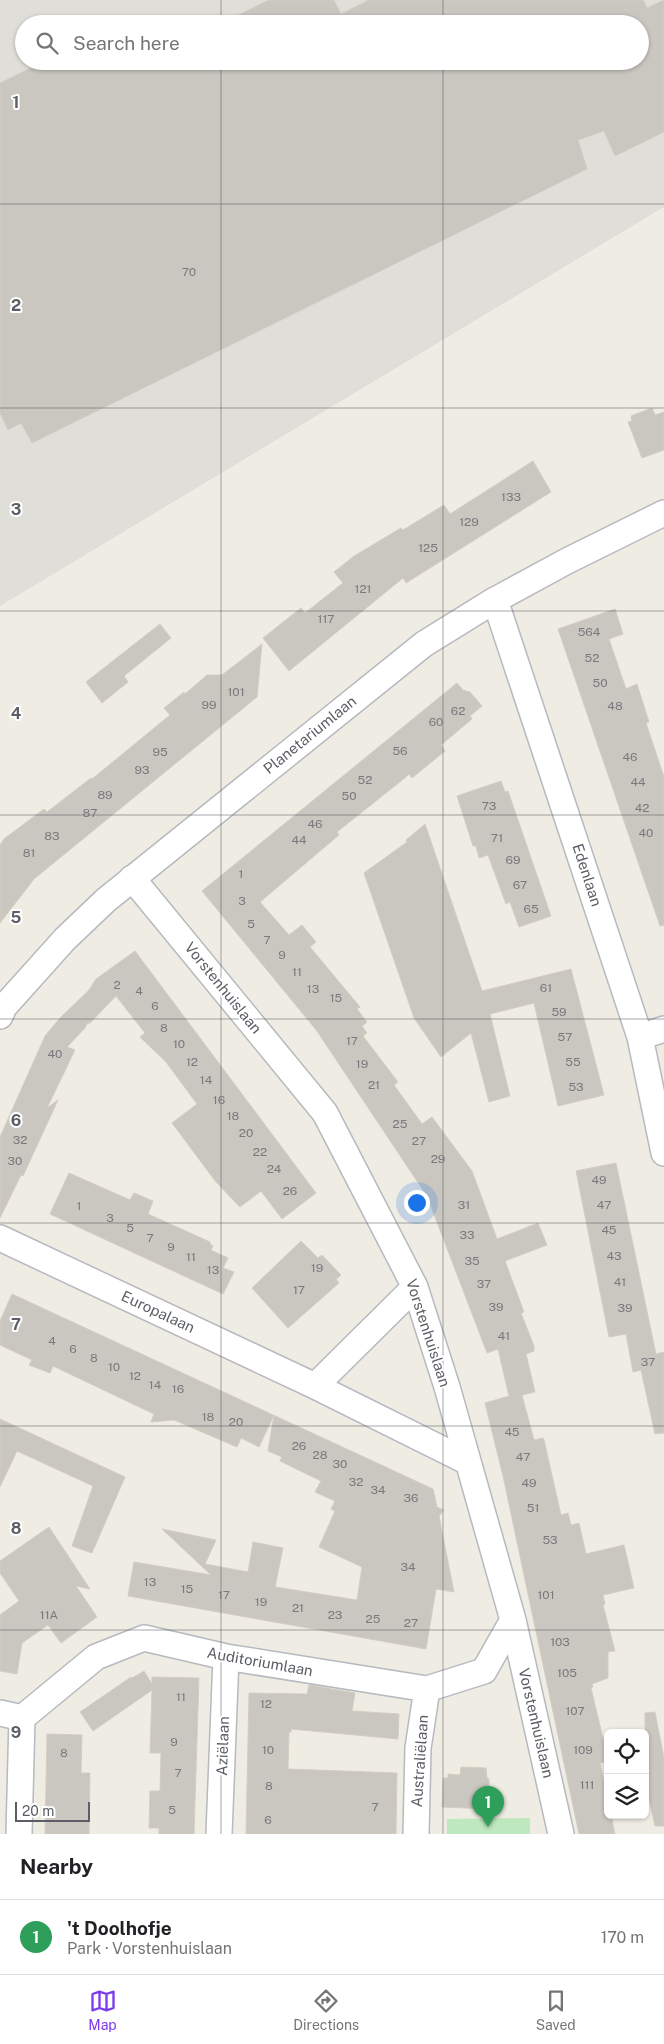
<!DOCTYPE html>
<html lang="en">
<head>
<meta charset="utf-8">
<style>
	:root { --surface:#fff; --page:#f6f6f6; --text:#202124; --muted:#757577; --line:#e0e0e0; --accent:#7c3aed }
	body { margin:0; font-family:"Public Sans",sans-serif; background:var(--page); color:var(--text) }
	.controls { position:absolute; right:15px; bottom:15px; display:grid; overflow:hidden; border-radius:8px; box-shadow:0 1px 4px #0004 }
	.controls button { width:45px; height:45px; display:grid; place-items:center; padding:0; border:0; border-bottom:1px solid var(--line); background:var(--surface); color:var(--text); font:25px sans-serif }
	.scale { position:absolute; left:15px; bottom:12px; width:75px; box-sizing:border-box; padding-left:5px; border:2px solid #5b5f65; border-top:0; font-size:14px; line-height:18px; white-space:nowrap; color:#5b5f65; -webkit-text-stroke:4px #fff; paint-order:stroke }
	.you { position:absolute; left:416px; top:1202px; width:18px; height:18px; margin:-12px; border:4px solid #fff; border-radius:50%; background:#1a73e8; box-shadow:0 0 0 8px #1a73e833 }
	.badge { display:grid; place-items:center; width:32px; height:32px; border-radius:50%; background:var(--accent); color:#fff; font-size:16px; font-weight:700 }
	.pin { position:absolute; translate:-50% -41px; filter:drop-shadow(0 1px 2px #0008) }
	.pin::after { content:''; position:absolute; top:26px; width:18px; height:15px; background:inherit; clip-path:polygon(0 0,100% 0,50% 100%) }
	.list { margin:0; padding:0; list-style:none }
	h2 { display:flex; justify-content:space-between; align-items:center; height:65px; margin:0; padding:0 20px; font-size:21px }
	h2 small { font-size:16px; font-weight:400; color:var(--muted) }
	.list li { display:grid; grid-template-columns:32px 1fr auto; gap:15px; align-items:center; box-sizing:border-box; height:75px; padding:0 20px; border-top:1px solid var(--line) }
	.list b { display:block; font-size:19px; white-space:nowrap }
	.list p { margin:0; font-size:16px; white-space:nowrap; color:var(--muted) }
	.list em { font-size:16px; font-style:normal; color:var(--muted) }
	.icon { flex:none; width:28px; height:28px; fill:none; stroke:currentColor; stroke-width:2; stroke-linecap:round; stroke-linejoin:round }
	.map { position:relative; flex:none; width:664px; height:1834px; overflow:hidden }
	.search { position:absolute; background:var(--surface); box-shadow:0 1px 4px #0004; left:15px; right:15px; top:15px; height:55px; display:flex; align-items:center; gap:12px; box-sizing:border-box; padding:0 18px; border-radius:28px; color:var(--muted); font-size:19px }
	.sheet { height:140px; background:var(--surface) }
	nav { display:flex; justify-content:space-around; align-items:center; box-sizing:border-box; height:70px; border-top:1px solid var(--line); background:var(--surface); font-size:14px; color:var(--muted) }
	nav a { display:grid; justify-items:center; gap:2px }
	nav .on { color:var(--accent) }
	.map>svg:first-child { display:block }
	.industrial { fill:#dfded8; fill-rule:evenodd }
	.green { fill:#bee8be }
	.building { fill:#cac6c0; stroke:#d4cec1 }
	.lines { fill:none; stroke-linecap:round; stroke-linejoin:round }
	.street-casing { stroke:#b6b9be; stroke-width:28 }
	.street { stroke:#fff; stroke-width:25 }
	.grid { fill:none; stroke:#5b5f65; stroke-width:1; stroke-opacity:0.55 }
	.labels { text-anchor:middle; stroke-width:4; stroke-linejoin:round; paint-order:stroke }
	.number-label { font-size:12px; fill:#77797c }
	.street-label { font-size:15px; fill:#5b5f65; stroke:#fff }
	.grid-label { font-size:16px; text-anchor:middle; font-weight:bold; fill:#5b5f65; stroke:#fff; stroke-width:4; stroke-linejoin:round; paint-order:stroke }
</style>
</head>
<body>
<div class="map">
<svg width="664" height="1834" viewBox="0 0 664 1834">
	<rect width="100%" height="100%" fill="#efece3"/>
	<path class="industrial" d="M 0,0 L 664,0 L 664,207 L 0,606 ZM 24,24 L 640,24 L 640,61 L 24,61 Z"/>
	<path class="green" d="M 530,1818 L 530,1834 L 447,1834 L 447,1819 Z"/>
	<path class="building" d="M 269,0 L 334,0 L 341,14 L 369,0 L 643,0 L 647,8 L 664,0 L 664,132 L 615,156 L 604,131 L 578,140 L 587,169 L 32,443 L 21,423 L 8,430 L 0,413 L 0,83 L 45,61 L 640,61 L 640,24 L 220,24 Z
		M 652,408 L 655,415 L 664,412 L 664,450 L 642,458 L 628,422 L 632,421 L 631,416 Z
		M 533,461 L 551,492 L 406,583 L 403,578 L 289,671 L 263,638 L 301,608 L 305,613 L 343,583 L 334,572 L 354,556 L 401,528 L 403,530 L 444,505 L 450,514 Z
		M 615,609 L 623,634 L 609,639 L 626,689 L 637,684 L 649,722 L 646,723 L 664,777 L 664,925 L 660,926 L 558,629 Z
		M 160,624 L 171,638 L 124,676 L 128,682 L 102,703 L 86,682 Z
		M 262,644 L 257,697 L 34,879 L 0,923 L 0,845 L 4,839 L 44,809 L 47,812 L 91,778 L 92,779 L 170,715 L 164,708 L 184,692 L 185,694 L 207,675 L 222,675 Z
		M 457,683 L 463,690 L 470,692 L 482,706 L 470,716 L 472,719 L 441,745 L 445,751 L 412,778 L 409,774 L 406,777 L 337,832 L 339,835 L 260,902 L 289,935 L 302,925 L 316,942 L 310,947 L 360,1007 L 357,1009 L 367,1022 L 362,1026 L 367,1033 L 363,1036 L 398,1082 L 394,1085 L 422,1124 L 432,1117 L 472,1171 L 497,1239 L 538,1223 L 547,1245 L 505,1261 L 524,1312 L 521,1313 L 534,1346 L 534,1351 L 526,1354 L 535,1392 L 522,1395 L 534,1440 L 543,1438 L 544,1440 L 561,1515 L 568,1513 L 571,1525 L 579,1523 L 586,1554 L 624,1545 L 634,1588 L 603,1595 L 605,1604 L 603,1605 L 615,1651 L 608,1652 L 608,1678 L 592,1684 L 593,1687 L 591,1688 L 608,1759 L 608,1761 L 600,1763 L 608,1800 L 608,1815 L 611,1815 L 615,1834 L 579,1834 L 503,1476 L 485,1403 L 509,1396 L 498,1349 L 487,1353 L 427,1196 L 317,1031 L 202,891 Z
		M 501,781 L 505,792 L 508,791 L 551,916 L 519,927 L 510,902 L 506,904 L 488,855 L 479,858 L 476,846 L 473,846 L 457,796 Z
		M 425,824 L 482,991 L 571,969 L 604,1095 L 558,1106 L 534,1003 L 490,1014 L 510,1096 L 489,1102 L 471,1033 L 441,1057 L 414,1018 L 364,873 L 407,842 L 406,840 Z
		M 135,951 L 316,1193 L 282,1219 L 261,1191 L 240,1207 L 216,1182 L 172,1123 L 197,1104 L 166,1062 L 140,1037 L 145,1033 L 116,996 L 89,1024 L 88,1022 L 85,1028 L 67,1047 L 75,1050 L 47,1108 L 58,1100 L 23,1176 L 21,1175 L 0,1218 L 0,1137 L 45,1036 L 60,1018 L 89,990 L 96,979 Z
		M 616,1163 L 656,1354 L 664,1352 L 664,1433 L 655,1434 L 641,1370 L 633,1372 L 626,1334 L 609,1337 L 581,1196 L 576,1171 Z
		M 69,1173 L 130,1200 L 134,1193 L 153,1201 L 148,1214 L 210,1242 L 210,1244 L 213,1246 L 211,1250 L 228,1258 L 223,1268 L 234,1272 L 223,1294 L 50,1214 Z
		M 301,1241 L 318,1258 L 322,1255 L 341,1275 L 336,1279 L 339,1283 L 288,1328 L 252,1288 Z
		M 12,1294 L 433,1489 L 437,1507 L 444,1510 L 439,1516 L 454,1592 L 436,1589 L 426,1649 L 128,1596 L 134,1562 L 211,1575 L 162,1529 L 216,1540 L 205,1564 L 248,1572 L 253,1542 L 283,1548 L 275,1587 L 357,1600 L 362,1567 L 319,1547 L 335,1511 L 331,1509 L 335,1501 L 315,1492 L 321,1481 L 280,1461 L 282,1457 L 268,1451 L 274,1415 L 259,1447 L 241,1438 L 237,1447 L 174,1420 L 151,1422 L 154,1414 L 53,1366 L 50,1373 L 29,1365 L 32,1360 L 0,1345 L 0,1321 Z
		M 0,1419 L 125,1477 L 92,1553 L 72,1546 L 93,1486 L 17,1451 L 0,1487 Z
		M 49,1527 L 90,1589 L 76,1586 L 97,1617 L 61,1643 L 48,1625 L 22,1643 L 17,1674 L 0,1671 L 0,1615 L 19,1601 L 0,1573 L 0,1561 Z
		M 144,1671 L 152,1684 L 152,1677 L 199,1678 L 194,1834 L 159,1834 L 159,1828 L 149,1828 L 150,1791 L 160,1791 L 161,1753 L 150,1753 L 152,1690 L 93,1731 L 80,1712 L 131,1677 L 132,1678 Z
		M 309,1685 L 355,1693 L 352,1711 L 399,1714 L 398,1739 L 291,1729 L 291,1732 L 289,1732 L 288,1769 L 397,1773 L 396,1834 L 246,1834 L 249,1693 L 307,1694 Z
		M 655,1712 L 664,1758 L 664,1826 L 655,1826 L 645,1780 L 645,1713 Z
		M 47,1734 L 82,1735 L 81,1773 L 90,1773 L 89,1834 L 45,1834 Z
		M 461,1767 L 486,1768 L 487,1778 L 489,1779 L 489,1809 L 442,1807 L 443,1778 L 448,1778 L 448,1774 L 460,1775 Z"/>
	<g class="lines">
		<defs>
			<path id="street" d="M 495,600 L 640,1037 L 664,1153
				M 132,878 L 325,1113 L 415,1287 L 447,1387 L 513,1620 L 561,1834
				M 0,1016 L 4,1007 L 65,939 L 106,900 L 424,644 L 495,600 L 567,561 L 664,513
				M 640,1037 L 664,1029
				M 0,1238 L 315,1386 L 468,1462
				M 315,1386 L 415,1287
				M 0,1713 L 22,1718 L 96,1657 L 144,1638 L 226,1657 L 427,1689 L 484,1671 L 513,1620
				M 19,1834 L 22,1718
				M 219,1834 L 226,1657
				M 416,1834 L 418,1748 L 427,1689"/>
		</defs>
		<use href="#street" class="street-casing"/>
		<use href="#street" class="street"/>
	</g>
	<path class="grid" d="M 221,0 L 221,24M 443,0 L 443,24M 221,61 L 221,1834M 443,61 L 443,1834M 0,204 L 664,204M 0,408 L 664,408M 0,611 L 664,611M 0,815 L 664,815M 0,1019 L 664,1019M 0,1223 L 664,1223M 0,1426 L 664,1426M 0,1630 L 664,1630"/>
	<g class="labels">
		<g class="number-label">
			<text x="189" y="276">70</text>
			<text x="511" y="501">133</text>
			<text x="469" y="526">129</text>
			<text x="428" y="552">125</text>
			<text x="363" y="593">121</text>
			<text x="326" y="623">117</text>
			<text x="589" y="636">564</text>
			<text x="592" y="662">52</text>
			<text x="600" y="687">50</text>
			<text x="236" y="696">101</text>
			<text x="209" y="709">99</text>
			<text x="615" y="710">48</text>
			<text x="458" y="715">62</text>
			<text x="436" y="726">60</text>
			<text x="400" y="755">56</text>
			<text x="160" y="756">95</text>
			<text x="630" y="761">46</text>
			<text x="142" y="774">93</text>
			<text x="365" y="784">52</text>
			<text x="638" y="786">44</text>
			<text x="105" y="799">89</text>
			<text x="349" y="800">50</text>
			<text x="489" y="810">73</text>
			<text x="642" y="812">42</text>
			<text x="90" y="817">87</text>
			<text x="315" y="828">46</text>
			<text x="646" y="837">40</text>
			<text x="52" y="840">83</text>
			<text x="497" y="842">71</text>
			<text x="299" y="844">44</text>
			<text x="29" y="857">81</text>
			<text x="513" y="864">69</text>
			<text x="241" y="878">1</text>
			<text x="520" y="889">67</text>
			<text x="242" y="905">3</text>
			<text x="531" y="913">65</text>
			<text x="251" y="928">5</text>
			<text x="267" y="944">7</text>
			<text x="282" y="959">9</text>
			<text x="297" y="976">11</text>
			<text x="117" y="989">2</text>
			<text x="546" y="992">61</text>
			<text x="313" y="993">13</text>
			<text x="139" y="995">4</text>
			<text x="336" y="1002">15</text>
			<text x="155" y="1010">6</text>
			<text x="559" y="1016">59</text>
			<text x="164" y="1032">8</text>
			<text x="565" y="1041">57</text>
			<text x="352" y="1045">17</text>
			<text x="179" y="1048">10</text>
			<text x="55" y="1058">40</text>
			<text x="192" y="1066">12</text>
			<text x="573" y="1066">55</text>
			<text x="362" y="1068">19</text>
			<text x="206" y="1084">14</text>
			<text x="374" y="1089">21</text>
			<text x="576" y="1091">53</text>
			<text x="219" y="1104">16</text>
			<text x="233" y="1120">18</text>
			<text x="400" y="1128">25</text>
			<text x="246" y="1137">20</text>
			<text x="20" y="1144">32</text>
			<text x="419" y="1145">27</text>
			<text x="260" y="1156">22</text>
			<text x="438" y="1163">29</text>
			<text x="15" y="1165">30</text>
			<text x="274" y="1173">24</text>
			<text x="599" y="1184">49</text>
			<text x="290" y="1195">26</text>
			<text x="464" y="1209">31</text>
			<text x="604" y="1209">47</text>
			<text x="79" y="1210">1</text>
			<text x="110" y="1222">3</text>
			<text x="130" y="1232">5</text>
			<text x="609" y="1234">45</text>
			<text x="467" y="1239">33</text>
			<text x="150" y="1242">7</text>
			<text x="171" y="1251">9</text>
			<text x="614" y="1260">43</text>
			<text x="191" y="1261">11</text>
			<text x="472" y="1265">35</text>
			<text x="317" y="1272">19</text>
			<text x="213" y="1274">13</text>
			<text x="620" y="1286">41</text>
			<text x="484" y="1288">37</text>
			<text x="299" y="1294">17</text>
			<text x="496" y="1311">39</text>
			<text x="625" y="1312">39</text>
			<text x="504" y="1340">41</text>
			<text x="52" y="1345">4</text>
			<text x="73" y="1353">6</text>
			<text x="94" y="1362">8</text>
			<text x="648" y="1366">37</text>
			<text x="114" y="1371">10</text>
			<text x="135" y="1380">12</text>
			<text x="155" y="1389">14</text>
			<text x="178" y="1393">16</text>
			<text x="208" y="1421">18</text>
			<text x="236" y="1426">20</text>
			<text x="512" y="1436">45</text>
			<text x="299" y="1450">26</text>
			<text x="320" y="1459">28</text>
			<text x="523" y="1461">47</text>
			<text x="340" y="1468">30</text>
			<text x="356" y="1486">32</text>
			<text x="529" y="1487">49</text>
			<text x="378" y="1494">34</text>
			<text x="411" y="1502">36</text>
			<text x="533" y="1512">51</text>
			<text x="550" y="1544">53</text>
			<text x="408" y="1571">34</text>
			<text x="150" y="1586">13</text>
			<text x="187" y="1593">15</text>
			<text x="224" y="1599">17</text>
			<text x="546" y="1599">101</text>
			<text x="261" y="1606">19</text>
			<text x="298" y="1612">21</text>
			<text x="49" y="1619">11A</text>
			<text x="335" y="1619">23</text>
			<text x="373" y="1623">25</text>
			<text x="411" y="1627">27</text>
			<text x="560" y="1646">103</text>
			<text x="567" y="1677">105</text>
			<text x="181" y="1701">11</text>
			<text x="266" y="1708">12</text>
			<text x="575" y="1715">107</text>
			<text x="174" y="1746">9</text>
			<text x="268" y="1754">10</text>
			<text x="583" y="1754">109</text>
			<text x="64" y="1757">8</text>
			<text x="178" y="1777">7</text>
			<text x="587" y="1789">111</text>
			<text x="269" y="1790">8</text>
			<text x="375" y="1811">7</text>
			<text x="172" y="1814">5</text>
			<text x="268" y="1824">6</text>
		</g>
		<g class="street-label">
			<text transform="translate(310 735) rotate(-39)" y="5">Planetariumlaan</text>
			<text transform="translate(587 875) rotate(72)" y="5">Edenlaan</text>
			<text transform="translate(223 988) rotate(51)" y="5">Vorstenhuislaan</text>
			<text transform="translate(158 1312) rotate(25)" y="5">Europalaan</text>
			<text transform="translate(428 1333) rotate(72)" y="5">Vorstenhuislaan</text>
			<text transform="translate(260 1662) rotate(10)" y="5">Auditoriumlaan</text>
			<text transform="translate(536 1723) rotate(77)" y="5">Vorstenhuislaan</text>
			<text transform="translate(223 1746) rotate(-88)" y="5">Aziëlaan</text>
			<text transform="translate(420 1761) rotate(-86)" y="5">Australiëlaan</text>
		</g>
	</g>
	<g class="grid-label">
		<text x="16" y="108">1</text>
		<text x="16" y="311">2</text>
		<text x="16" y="515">3</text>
		<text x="16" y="719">4</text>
		<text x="16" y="923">5</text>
		<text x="16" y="1126">6</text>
		<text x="16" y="1330">7</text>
		<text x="16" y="1534">8</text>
		<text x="16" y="1738">9</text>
	</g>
</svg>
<div class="controls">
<button><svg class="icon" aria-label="locate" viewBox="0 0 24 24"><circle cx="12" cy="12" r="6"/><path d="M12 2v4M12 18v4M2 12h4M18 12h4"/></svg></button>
<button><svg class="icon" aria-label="layers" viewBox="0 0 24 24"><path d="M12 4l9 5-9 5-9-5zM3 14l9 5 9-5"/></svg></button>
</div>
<div class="scale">20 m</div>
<div class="you"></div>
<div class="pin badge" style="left:488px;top:1827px;background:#2e9e5b">1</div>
<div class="search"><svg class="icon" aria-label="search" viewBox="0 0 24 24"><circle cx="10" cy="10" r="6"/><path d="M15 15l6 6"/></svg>Search here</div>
</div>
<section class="sheet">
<h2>Nearby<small></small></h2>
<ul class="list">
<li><span class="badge" style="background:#2e9e5b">1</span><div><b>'t Doolhofje</b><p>Park · Vorstenhuislaan</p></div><em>170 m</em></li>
</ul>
</section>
<nav>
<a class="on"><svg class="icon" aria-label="map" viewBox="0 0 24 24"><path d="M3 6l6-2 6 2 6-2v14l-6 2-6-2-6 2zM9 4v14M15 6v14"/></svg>Map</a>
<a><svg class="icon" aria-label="directions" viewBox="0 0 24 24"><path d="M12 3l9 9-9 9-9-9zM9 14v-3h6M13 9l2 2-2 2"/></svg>Directions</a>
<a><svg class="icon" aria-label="saved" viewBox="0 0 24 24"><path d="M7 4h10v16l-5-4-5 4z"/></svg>Saved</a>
</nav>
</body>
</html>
